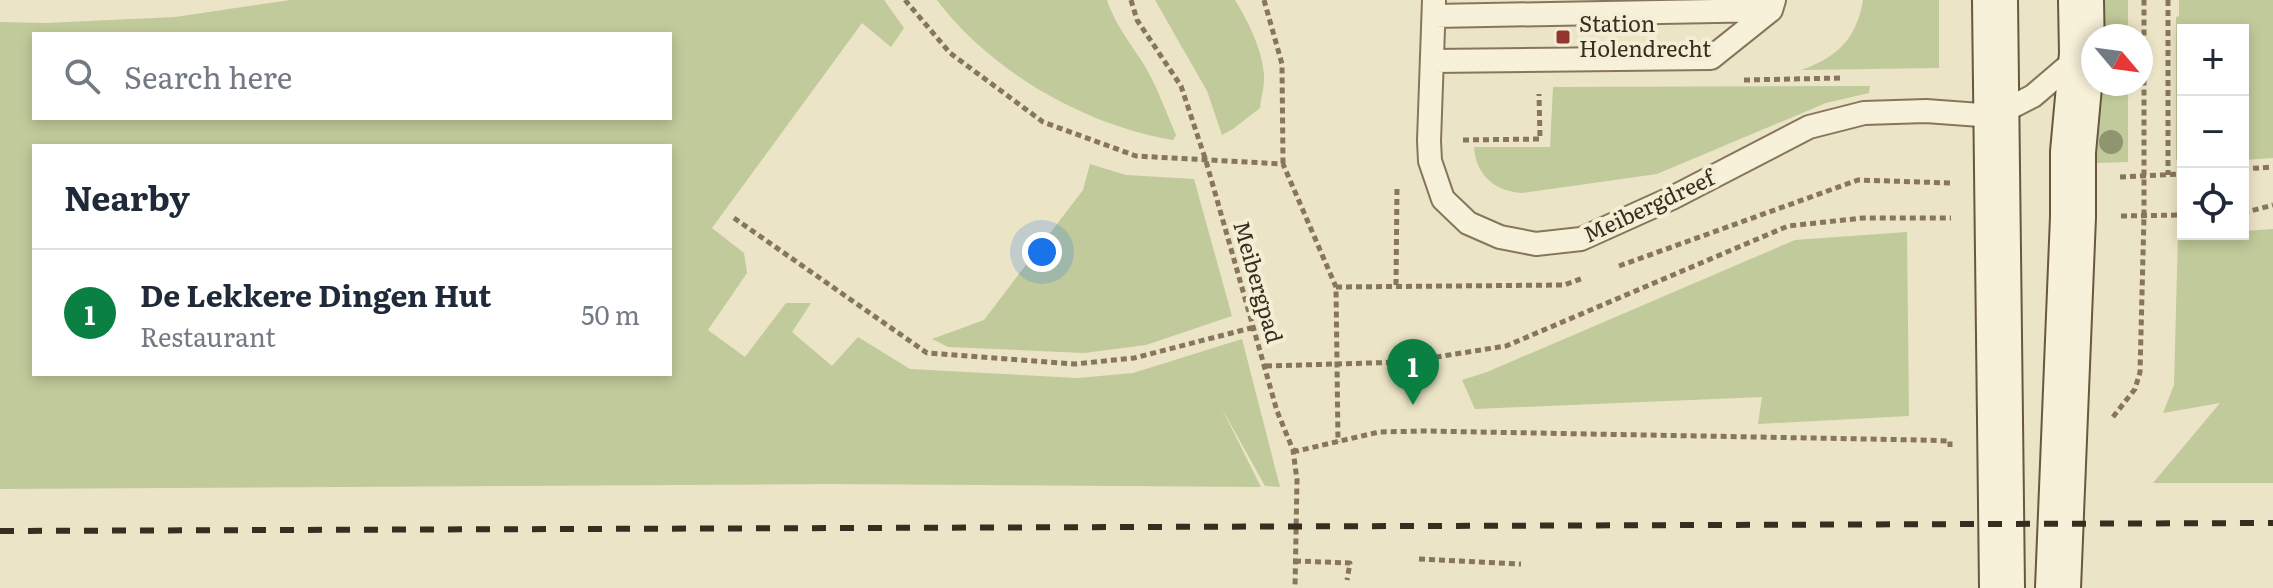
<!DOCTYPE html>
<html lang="en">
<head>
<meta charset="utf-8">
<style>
	:root { --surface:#fff; --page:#f2f2f3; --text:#1f2937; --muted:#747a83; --line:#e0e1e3; --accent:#0b8043 }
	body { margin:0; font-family:Literata,serif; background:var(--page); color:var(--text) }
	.controls { position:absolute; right:24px; top:24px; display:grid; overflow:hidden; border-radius:0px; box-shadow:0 4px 12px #0003 }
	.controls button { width:72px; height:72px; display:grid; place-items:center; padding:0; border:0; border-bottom:2px solid var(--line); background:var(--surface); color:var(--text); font:40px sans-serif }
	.compass { position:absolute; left:2081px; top:24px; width:72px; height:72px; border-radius:50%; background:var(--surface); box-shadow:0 4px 12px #0003; rotate:119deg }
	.you { position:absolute; left:1042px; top:252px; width:28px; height:28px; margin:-20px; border:6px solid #fff; border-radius:50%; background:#1a73e8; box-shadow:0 0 0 12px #1a73e833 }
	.badge { display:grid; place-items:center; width:52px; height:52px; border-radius:50%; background:var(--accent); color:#fff; font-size:26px; font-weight:700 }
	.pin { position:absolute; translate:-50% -66px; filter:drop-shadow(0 2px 4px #0008) }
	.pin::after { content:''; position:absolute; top:42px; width:28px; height:24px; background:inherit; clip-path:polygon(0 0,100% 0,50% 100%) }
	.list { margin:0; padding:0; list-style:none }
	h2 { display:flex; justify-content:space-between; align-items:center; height:104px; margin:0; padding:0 32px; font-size:34px }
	h2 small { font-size:26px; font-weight:400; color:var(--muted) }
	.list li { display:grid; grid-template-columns:52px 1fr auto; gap:24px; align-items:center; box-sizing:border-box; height:128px; padding:0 32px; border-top:2px solid var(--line) }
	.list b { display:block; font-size:30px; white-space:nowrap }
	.list p { margin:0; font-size:26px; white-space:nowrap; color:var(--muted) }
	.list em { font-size:26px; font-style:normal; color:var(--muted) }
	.icon { flex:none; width:44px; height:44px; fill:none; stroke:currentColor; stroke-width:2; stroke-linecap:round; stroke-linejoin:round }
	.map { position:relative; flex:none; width:2273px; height:588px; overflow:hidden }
	.search { position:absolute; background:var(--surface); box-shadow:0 4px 12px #0003; left:32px; top:32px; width:640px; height:88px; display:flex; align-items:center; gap:20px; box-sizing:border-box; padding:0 28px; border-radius:0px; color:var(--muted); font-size:30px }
	.panel { position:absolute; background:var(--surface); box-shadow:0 4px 12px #0003; left:32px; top:144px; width:640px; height:232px; border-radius:0px }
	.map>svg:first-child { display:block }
	.green { fill:#c1ca9a; fill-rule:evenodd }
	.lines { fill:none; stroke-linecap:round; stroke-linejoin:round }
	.service-casing { stroke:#87765c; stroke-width:26 }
	.secondary-casing { stroke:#69573f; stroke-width:48 }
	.path { stroke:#87765c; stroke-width:5; stroke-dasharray:6 4; stroke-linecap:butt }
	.service { stroke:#f7f1d9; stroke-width:22 }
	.secondary { stroke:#f7f1d9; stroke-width:44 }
	.rail { stroke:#382d1f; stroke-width:6; stroke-dasharray:14 14; stroke-linecap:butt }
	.tree { fill:#90946f }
	.poi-dot { fill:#93362f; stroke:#f4eed5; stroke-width:3 }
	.labels { text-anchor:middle; stroke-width:8; stroke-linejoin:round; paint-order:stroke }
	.poi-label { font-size:22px; fill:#382d1f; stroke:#f4eed5; text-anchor:start }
	.street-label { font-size:22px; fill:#382d1f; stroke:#f4eed5 }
</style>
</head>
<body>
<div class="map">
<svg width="2273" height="588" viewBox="0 0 2273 588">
	<rect width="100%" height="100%" fill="#ece4c6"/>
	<path class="green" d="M 290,0 L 884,0 L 904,28 L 891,47 L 862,23 L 712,228 L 744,253 L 747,273 L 708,330 L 745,357 L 786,303 L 811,303 L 792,332 L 832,366 L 858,337 L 910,369 L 1078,378 L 1133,373 L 1242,339 L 1280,487 L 1265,486 L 1221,407 L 1261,487 L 827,484 L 0,489 L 0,22 L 45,23 L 175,17 ZM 34,34 L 670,34 L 670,118 L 34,118 ZM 34,146 L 670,146 L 670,374 L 34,374 Z
		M 937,0 L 1107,0 C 1115,24 1128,40 1141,60 C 1156,83 1165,110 1176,135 L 1173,140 C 1085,125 991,72 937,0 Z
		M 1155,0 L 1235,0 C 1248,21 1262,49 1264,74 C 1265,85 1261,97 1260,108 L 1233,129 L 1222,135 L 1207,91 Z
		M 1863,0 L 1939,0 L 1939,68 L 1801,70 C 1837,58 1857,38 1863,0 Z
		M 2093,0 L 2128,0 L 2128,36 L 2093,36 Z
		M 2179,0 L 2273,0 L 2273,158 L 2243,160 L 2243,30 L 2183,30 L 2183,161 L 2176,160 L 2176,17 L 2179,16 Z
		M 2093,84 L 2128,84 L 2128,162 L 2094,163 Z
		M 1870,86 L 1869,93 L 1826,103 L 1657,174 L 1522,193 C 1494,191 1476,175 1474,147 L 1550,147 L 1553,87 Z
		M 1090,164 L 1126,175 L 1194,179 L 1232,316 L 1146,345 L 1084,353 L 948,347 L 932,339 L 984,320 L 1083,190 Z
		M 2273,229 L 2273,483 L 2153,483 L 2220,403 L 2163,413 L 2174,385 L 2178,233 L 2243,234 L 2243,231 Z
		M 1907,232 L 1909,416 L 1758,424 L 1762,397 L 1475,409 L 1462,380 L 1487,372 L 1795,240 Z"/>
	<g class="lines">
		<defs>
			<path id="service" d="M 1434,0 L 1429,141 L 1430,161 L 1443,199 L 1468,223 L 1500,237 L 1536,244 L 1581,239 L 1672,198 L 1809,127 L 1864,113 L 1926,111 L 1994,116 L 2033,96 L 2081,55
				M 1434,16 L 1771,10
				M 1433,61 L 1711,58 L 1771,10 L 1774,0"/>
			<path id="secondary" d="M 1995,0 L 2002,588
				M 2058,588 L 2073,217 L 2073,152 L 2082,54 L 2081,0"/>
		</defs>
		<use href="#service" class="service-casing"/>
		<use href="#secondary" class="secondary-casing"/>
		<path class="path" d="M 905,0 L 950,53 L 1043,122 L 1136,156 L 1283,164 L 1336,287 L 1338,442
			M 1131,0 L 1137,20 L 1181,86 L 1206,161 L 1277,411 L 1293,450 L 1297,480 L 1295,588
			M 1264,0 L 1282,64 L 1283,164
			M 2168,0 L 2168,175
			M 1744,80 L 1842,78
			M 1463,140 L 1540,139 L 1539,94
			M 2243,169 L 2273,167
			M 2120,177 L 2183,174
			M 2243,213 L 2273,205
			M 2121,216 L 2183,215
			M 734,218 L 927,353 L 1075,364 L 1134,358 L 1255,327
			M 1619,266 L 1858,180 L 1950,183
			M 1396,285 L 1397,186
			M 1336,287 L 1564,285 L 1583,278
			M 1266,366 L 1405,362 L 1506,346 L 1788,226 L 1863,218 L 1951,218
			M 2113,417 L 2135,389 L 2140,372 L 2144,216 L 2144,0
			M 1293,450 L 1297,451 L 1379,432 L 1424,431 L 1921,440 L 1950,441 L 1950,447
			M 1419,559 L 1521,564
			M 1295,561 L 1350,563 L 1347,580"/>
		<use href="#service" class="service"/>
		<use href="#secondary" class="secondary"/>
		<path class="rail" d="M 0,531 L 2273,523"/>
	</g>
	<circle class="tree" cx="2111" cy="142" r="12"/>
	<rect class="poi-dot" x="1555" y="29" width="16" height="16" rx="4"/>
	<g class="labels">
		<g class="poi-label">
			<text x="1579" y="32">Station<tspan x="1579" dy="25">Holendrecht</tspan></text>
		</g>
		<g class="street-label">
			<text transform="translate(1649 206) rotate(-25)" y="8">Meibergdreef</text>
			<text transform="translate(1258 282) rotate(74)" y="8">Meibergpad</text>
		</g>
	</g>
</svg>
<div class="controls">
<button>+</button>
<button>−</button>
<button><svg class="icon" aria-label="locate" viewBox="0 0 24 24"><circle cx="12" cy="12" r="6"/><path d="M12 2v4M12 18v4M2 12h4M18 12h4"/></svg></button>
</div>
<svg class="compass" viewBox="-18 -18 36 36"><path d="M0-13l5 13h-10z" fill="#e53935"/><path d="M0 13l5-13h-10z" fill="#747a83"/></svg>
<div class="you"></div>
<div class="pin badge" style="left:1413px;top:405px">1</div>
<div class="search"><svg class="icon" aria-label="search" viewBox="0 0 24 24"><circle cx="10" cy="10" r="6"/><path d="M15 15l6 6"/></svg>Search here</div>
<section class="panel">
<h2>Nearby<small></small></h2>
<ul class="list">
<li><span class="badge">1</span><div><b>De Lekkere Dingen Hut</b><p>Restaurant</p></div><em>50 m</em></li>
</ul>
</section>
</div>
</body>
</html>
